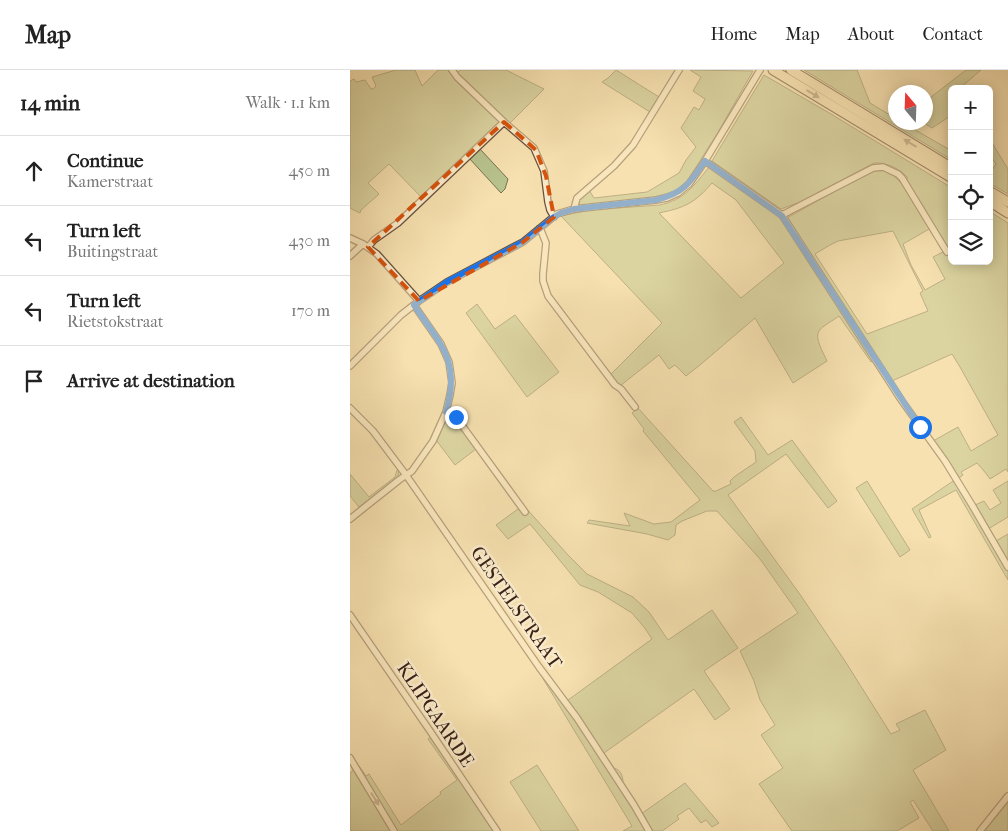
<!DOCTYPE html>
<html lang="en">
<head>
<meta charset="utf-8">
<style>
	:root { --surface:#fff; --page:#f6f6f6; --text:#222; --muted:#767676; --line:#e0e0e0 }
	body { margin:0; font-family:"IM FELL French Canon",serif; background:var(--page); color:var(--text) }
	.controls { position:absolute; right:15px; top:15px; display:grid; overflow:hidden; border-radius:8px; box-shadow:0 2px 12px #0003 }
	.controls button { width:45px; height:45px; display:grid; place-items:center; padding:0; border:0; border-bottom:1px solid var(--line); background:var(--surface); color:var(--text); font:25px sans-serif }
	.compass { position:absolute; left:538px; top:15px; width:45px; height:45px; border-radius:50%; background:var(--surface); box-shadow:0 2px 12px #0003; rotate:341deg }
	.stop { position:absolute; width:15px; height:15px; margin:-11px; border:4px solid #1a73e8; border-radius:50%; background:#fff }
	.stop.end { background:#1a73e8; border-color:#fff; box-shadow:0 1px 5px #0008 }
	.list { margin:0; padding:0; list-style:none }
	h2 { display:flex; justify-content:space-between; align-items:center; height:65px; margin:0; padding:0 20px; font-size:21px }
	h2 small { font-size:16px; font-weight:400; color:var(--muted) }
	.list li { display:grid; grid-template-columns:32px 1fr auto; gap:15px; align-items:center; box-sizing:border-box; height:70px; padding:0 20px; border-top:1px solid var(--line) }
	.list b { display:block; font-size:19px; white-space:nowrap }
	.list p { margin:0; font-size:16px; white-space:nowrap; color:var(--muted) }
	.list em { font-size:16px; font-style:normal; color:var(--muted) }
	.icon { flex:none; width:28px; height:28px; fill:none; stroke:currentColor; stroke-width:2; stroke-linecap:round; stroke-linejoin:round }
	.map { position:relative; flex:none; width:658px; height:761px; overflow:hidden }
	header { display:flex; align-items:center; gap:30px; box-sizing:border-box; height:70px; padding:0 25px; background:var(--surface); border-bottom:1px solid var(--line) }
	header strong { font-size:24px }
	nav { display:flex; gap:28px; margin-inline-start:auto; font-size:18px }
	main { display:flex }
	aside { flex:1; background:var(--surface) }
	.map>svg:first-child { display:block }
	.green { fill:#b8c38e; stroke:#797252; fill-rule:evenodd }
	.lines { fill:none; stroke-linecap:round; stroke-linejoin:round }
	.minor-casing { stroke:#69513d; stroke-width:8 }
	.highway-casing { stroke:#3a2117; stroke-width:11 }
	.minor { stroke:#faeccc; stroke-width:5.5 }
	.highway { stroke:#f7e1b0; stroke-width:9 }
	.oneway { fill:#988164 }
	.oneway2 { fill:#9a8672 }
	.route { stroke:#1a73e8; stroke-width:6 }
	.marked { fill:none; stroke:#d7530d; stroke-width:4; stroke-dasharray:10 6; stroke-linejoin:round }
	.labels { text-anchor:middle; stroke-width:5; stroke-linejoin:round; paint-order:stroke }
	.street-label { font-size:19px; fill:#3a2117; stroke:#faeccc }
</style>
</head>
<body>
<header>
<strong>Map</strong>
<nav><a>Home</a><a>Map</a><a>About</a><a>Contact</a></nav>
</header>
<main>
<aside>
<h2>14 min<small>Walk · 1.1 km</small></h2>
<ul class="list">
<li><svg class="icon" aria-label="ahead" viewBox="0 0 24 24"><path d="M12 20V5M6 11l6-6 6 6"/></svg><div><b>Continue</b><p>Kamerstraat</p></div><em>450 m</em></li>
<li><svg class="icon" aria-label="left" viewBox="0 0 24 24"><path d="M17 20v-9H6M10 6l-5 5 5 5"/></svg><div><b>Turn left</b><p>Buitingstraat</p></div><em>430 m</em></li>
<li><svg class="icon" aria-label="left" viewBox="0 0 24 24"><path d="M17 20v-9H6M10 6l-5 5 5 5"/></svg><div><b>Turn left</b><p>Rietstokstraat</p></div><em>170 m</em></li>
<li><svg class="icon" aria-label="arrive" viewBox="0 0 24 24"><path d="M6 21V4h12l-3 4 3 4H6"/></svg><div><b>Arrive at destination</b></div></li>
</ul>
</aside>
<div class="map">
<svg width="658" height="761" viewBox="0 0 658 761">
	<rect width="100%" height="100%" fill="#f7e1b0"/>
	<filter id="stains"><feTurbulence type="fractalNoise" baseFrequency=".004" numOctaves="4"/><feColorMatrix values="0 0 0 0 .2 0 0 0 0 .09 0 0 0 0 .02 0 0 0 .5 -.17"/></filter>
	<radialGradient id="worn" r=".72"><stop offset=".6" stop-color="#630" stop-opacity="0"/><stop offset="1" stop-color="#630" stop-opacity=".3"/></radialGradient>
	<path class="green" d="M 46,0 L 65,0 L 72,16 L 88,0 L 100,0 L 150,52 L 149,54 L 73,129 L 39,94 L 18,113 L 29,124 L 11,140 L 10,143 L 0,138 L 0,11 L 4,9 L 6,12 L 15,10 L 21,19 L 23,19 L 26,16 L 22,7 Z
		M 111,0 L 156,0 L 194,19 L 159,54 L 105,4 Z
		M 266,0 L 309,27 L 300,42 L 252,12 L 258,8 Z
		M 340,0 L 403,1 L 367,64 L 336,113 L 325,121 L 301,128 L 236,135 C 232,135 230,136 228,132 L 230,129 L 239,120 L 244,128 L 297,122 L 329,103 L 336,90 L 346,77 L 331,58 L 344,37 L 349,40 L 355,29 L 343,21 L 351,7 Z
		M 454,0 L 507,0 L 520,33 L 545,48 L 546,52 L 553,53 L 602,81 L 602,90 Z
		M 616,0 L 631,0 L 609,19 L 602,19 L 602,45 L 582,58 L 574,53 L 576,52 L 576,31 Z
		M 414,5 L 481,44 L 602,118 L 602,191 L 639,191 L 639,141 L 658,153 L 658,402 L 656,399 L 640,409 L 634,401 L 627,393 L 611,402 L 613,405 L 609,408 L 625,435 L 634,431 L 640,440 L 651,433 L 643,420 L 658,411 L 658,447 L 638,459 L 646,471 L 658,464 L 658,510 L 606,420 L 569,440 L 581,467 L 579,468 L 562,439 L 609,407 L 602,396 L 583,371 L 608,357 L 621,381 L 648,365 L 610,297 L 602,284 L 542,311 L 526,288 L 521,292 L 489,246 C 484,250 472,256 469,261 C 464,268 474,284 477,291 L 443,313 L 405,248 L 350,295 L 336,306 L 325,295 L 319,299 L 309,285 L 270,316 L 264,312 L 260,305 L 312,253 L 211,146 L 240,140 L 310,135 C 334,130 344,116 359,97 L 433,150 C 459,136 484,121 510,108 C 515,105 522,101 528,100 C 537,99 545,107 551,113 L 558,108 C 550,99 537,92 524,93 L 450,132 L 431,139 L 362,91 ZM 362,113 L 386,130 L 434,193 L 391,228 L 309,143 C 334,138 345,133 362,113 ZM 581,158 L 597,180 L 583,187 L 595,209 L 575,220 L 561,195 L 553,174 ZM 543,161 L 573,221 L 570,223 L 578,241 L 517,264 L 465,184 L 480,175 L 488,171 Z
		M 639,68 L 658,99 L 658,124 L 639,113 L 639,103 L 640,103 L 646,94 L 639,84 Z
		M 130,79 L 158,109 L 155,119 L 151,123 L 119,88 Z
		M 127,234 L 145,259 L 165,245 L 209,302 L 177,327 L 116,243 Z
		M 288,338 L 363,421 L 366,421 L 381,414 L 380,411 L 384,407 L 406,392 L 405,381 L 384,352 L 391,347 L 418,385 L 442,370 L 487,431 L 478,438 L 436,384 L 378,425 L 449,523 L 495,591 L 541,664 L 550,660 L 546,654 L 575,640 L 596,680 L 563,700 L 599,761 L 583,761 L 563,730 L 560,732 L 569,748 L 547,761 L 442,761 L 409,714 L 433,698 L 411,665 L 425,655 L 410,630 L 404,611 L 390,581 L 448,543 L 410,489 L 367,441 L 357,441 L 332,451 L 326,455 L 325,465 L 318,470 L 297,464 L 237,453 L 239,450 L 280,456 L 274,443 L 304,454 L 321,452 L 350,430 L 293,361 L 294,359 L 282,343 Z
		M 98,347 L 105,349 L 126,379 L 105,395 L 86,370 L 95,350 Z
		M 47,400 L 49,400 L 48,406 L 46,409 L 9,437 L 0,426 L 0,404 L 19,427 L 45,407 Z
		M 517,411 L 560,480 L 550,487 L 506,418 Z
		M 176,438 L 218,485 L 237,504 L 283,527 L 299,542 L 318,570 L 362,540 L 388,578 L 354,601 L 380,639 L 365,650 L 344,619 L 254,683 L 264,698 C 271,700 273,706 273,713 L 269,715 L 296,761 L 273,761 L 282,756 L 192,607 L 194,606 L 214,633 L 302,569 L 294,557 L 282,543 L 248,522 L 230,515 L 180,454 L 158,469 L 146,455 L 168,439 L 171,442 Z
		M 81,667 L 149,761 L 0,761 L 0,703 L 9,696 L 16,706 L 19,704 L 51,755 L 91,724 L 90,722 L 107,710 L 78,669 Z
		M 187,695 L 229,761 L 191,761 L 160,712 Z
		M 335,713 L 369,753 L 362,757 L 356,750 L 351,753 L 339,738 L 327,746 L 329,749 L 312,761 L 301,761 L 291,744 Z
		M 658,732 L 658,761 L 634,761 Z"/>
	<g class="lines">
		<defs>
			<path id="minor" d="M 102,0 L 107,7 L 154,52 L 184,78 L 194,101 L 198,132 L 200,140 L 204,147
				M 355,91 L 432,145 L 552,331 L 595,391 L 622,435 L 658,497
				M 224,139 L 227,128 L 264,96 L 283,75 L 329,0
				M 432,145 L 523,98 L 533,97 L 548,104 L 552,108 L 597,182
				M 190,158 L 196,173 L 193,204 L 193,211 L 198,226 L 265,315 L 271,319 L 285,337
				M 0,168 L 13,174 L 27,184 L 69,231
				M 18,177 L 24,170 L 48,153 L 154,52
				M 0,186 L 13,174
				M 0,296 L 51,245 L 69,231 L 97,212 L 173,172 L 207,144 L 224,139 L 306,130 L 317,128 L 328,123 L 339,114 L 355,91 L 410,0
				M 0,338 L 23,361 L 56,405 L 189,597 L 227,648 L 284,735 L 299,761
				M 96,342 L 106,347 L 175,442
				M 0,449 L 49,410 L 62,401 L 83,371 L 96,342 L 100,325 L 102,313 L 99,292 L 91,274 L 64,235
				M 0,545 L 80,661 L 147,761
				M 0,688 L 44,761
				M 630,761 L 658,726"/>
			<path id="highway" d="M 423,0 L 602,108
				M 441,0 L 602,98
				M 639,121 L 658,132
				M 639,131 L 658,143"/>
		</defs>
		<use href="#minor" class="minor-casing"/>
		<use href="#highway" class="highway-casing"/>
		<use href="#minor" class="minor"/>
		<use href="#highway" class="highway"/>
	</g>
	<defs><path id="oneway-solid" d="M-6-.8H1V-3.2L6.5 0L1 3.2V.8H-6Z" transform="scale(1.25)"/></defs>
	<g class="oneway">
		<use href="#oneway-solid" transform="translate(463 24) rotate(31)"/>
		<use href="#oneway-solid" transform="translate(560 73) rotate(-149)"/>
	</g>
	<use class="oneway2" href="#oneway-solid" transform="translate(25 729) rotate(58)"/>
	<g class="lines">
		<path class="route" d="M 106,347 L 96,342 C 111,291 91,275 64,235 L 97,212 L 173,172 L 204,147 L 211,143 L 224,139 L 306,130 C 334,123 340,113 355,91 L 432,146 L 570,357"/>
	</g>
	<path d="M0 0H658V761H0ZM 154,52 L 186,80 L 196,106 L 204,147 L 173,172 L 69,231 L 18,177 Z" fill="#f7e1b0" fill-opacity=".55" fill-rule="evenodd"/>
	<path class="marked" d="M 154,52 L 186,80 L 196,106 L 204,147 L 173,172 L 69,231 L 18,177 Z"/>
	<g class="labels">
		<g class="street-label">
			<text transform="translate(167 537) rotate(55)" y="7">GESTELSTRAAT</text>
			<text transform="translate(86 644) rotate(56)" y="7">KLIPGAARDE</text>
		</g>
	</g>
	<rect width="100%" height="100%" filter="url(#stains)"/>
	<rect width="100%" height="100%" fill="url(#worn)"/>
</svg>
<div class="controls">
<button>+</button>
<button>−</button>
<button><svg class="icon" aria-label="locate" viewBox="0 0 24 24"><circle cx="12" cy="12" r="6"/><path d="M12 2v4M12 18v4M2 12h4M18 12h4"/></svg></button>
<button><svg class="icon" aria-label="layers" viewBox="0 0 24 24"><path d="M12 4l9 5-9 5-9-5zM3 14l9 5 9-5"/></svg></button>
</div>
<svg class="compass" viewBox="-18 -18 36 36"><path d="M0-13l5 13h-10z" fill="#e53935"/><path d="M0 13l5-13h-10z" fill="#767676"/></svg>
<div class="stop" style="left:570px;top:357px"></div>
<div class="stop end" style="left:106px;top:347px"></div>
</div>
</main>
</body>
</html>
